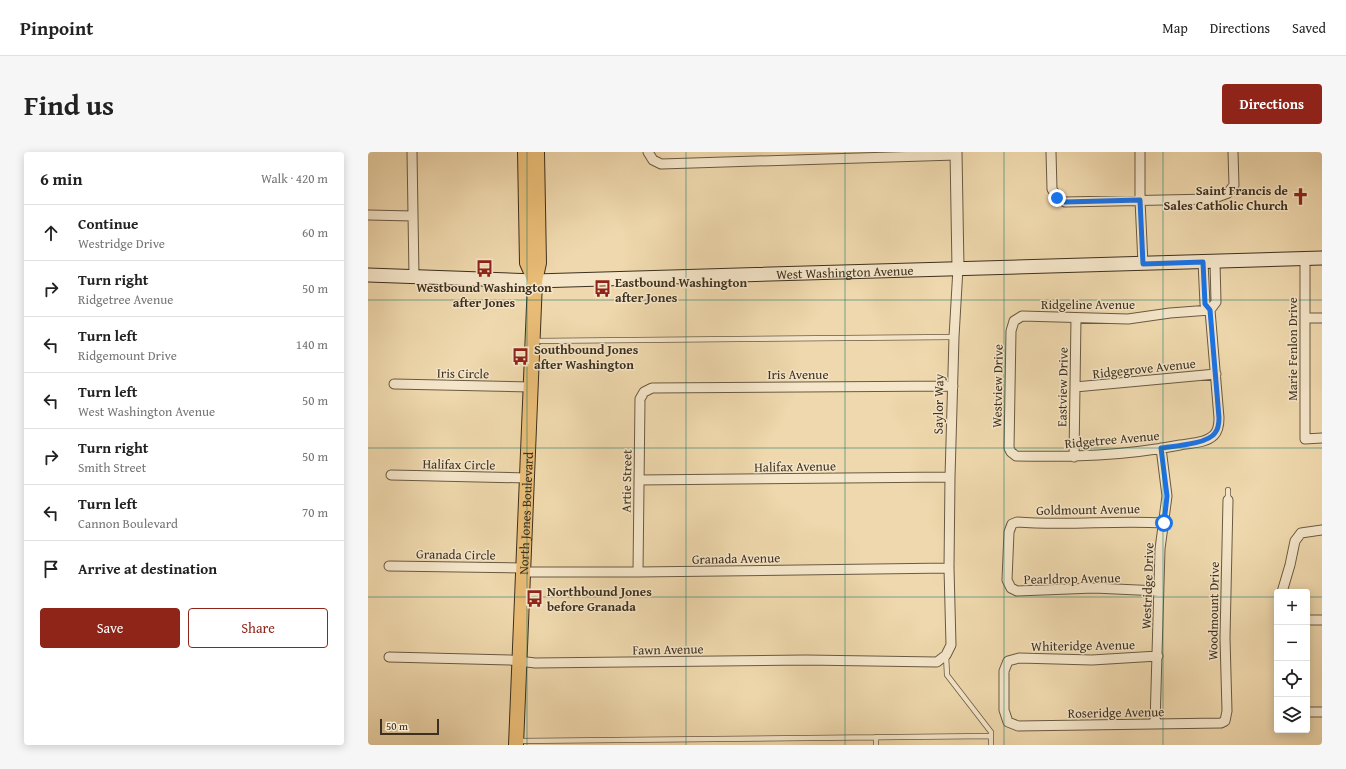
<!DOCTYPE html>
<html lang="en">
<head>
<meta charset="utf-8">
<style>
	:root { --surface:#fff; --page:#f6f6f6; --text:#222; --muted:#767676; --line:#e0e0e0; --accent:#8f2418 }
	body { margin:0; font-family:"Gentium Book Plus",serif; background:var(--page); color:var(--text) }
	.controls { position:absolute; right:12px; bottom:12px; display:grid; overflow:hidden; border-radius:4px; box-shadow:0 2px 10px #0003 }
	.controls button { width:36px; height:36px; display:grid; place-items:center; padding:0; border:0; border-bottom:1px solid var(--line); background:var(--surface); color:var(--text); font:20px sans-serif }
	.scale { position:absolute; left:12px; bottom:10px; width:59px; box-sizing:border-box; padding-left:4px; border:2px solid #3d301e; border-top:0; font-size:11px; line-height:14px; white-space:nowrap; color:#3d301e; -webkit-text-stroke:3px #f5e6ca; paint-order:stroke }
	.stop { position:absolute; width:12px; height:12px; margin:-9px; border:3px solid #1a73e8; border-radius:50%; background:#fff }
	.stop.end { background:#1a73e8; border-color:#fff; box-shadow:0 1px 4px #0008 }
	.list { margin:0; padding:0; list-style:none }
	h2 { display:flex; justify-content:space-between; align-items:center; height:52px; margin:0; padding:0 16px; font-size:17px }
	h2 small { font-size:13px; font-weight:400; color:var(--muted) }
	.list li { display:grid; grid-template-columns:26px 1fr auto; gap:12px; align-items:center; box-sizing:border-box; height:56px; padding:0 16px; border-top:1px solid var(--line) }
	.list b { display:block; font-size:15px; white-space:nowrap }
	.list p { margin:0; font-size:13px; white-space:nowrap; color:var(--muted) }
	.list em { font-size:13px; font-style:normal; color:var(--muted) }
	.actions { display:flex; gap:8px; padding:12px 16px }
	.actions a { flex:1; padding:9px 0; border:1px solid var(--accent); border-radius:4px; text-align:center; font-size:14px; color:var(--accent) }
	.actions .main { background:var(--accent); color:#fff }
	.icon { flex:none; width:22px; height:22px; fill:none; stroke:currentColor; stroke-width:2; stroke-linecap:round; stroke-linejoin:round }
	.map { position:relative; flex:none; width:954px; height:593px; overflow:hidden; border-radius:4px }
	header { display:flex; align-items:center; gap:24px; box-sizing:border-box; height:56px; padding:0 20px; background:var(--surface); border-bottom:1px solid var(--line) }
	header strong { font-size:19px }
	nav { display:flex; gap:22px; margin-inline-start:auto; font-size:14px }
	.intro { display:flex; align-items:center; justify-content:space-between; box-sizing:border-box; height:96px; padding:0 24px }
	h1 { margin:0; font-size:28px }
	.button { padding:10px 18px; border-radius:4px; background:var(--accent); color:#fff; font-size:14px; font-weight:700 }
	main { display:flex; gap:24px; padding:0 24px }
	aside { flex:1; background:var(--surface); border-radius:4px; box-shadow:0 2px 10px #0003 }
	.map>svg:first-child { display:block }
	.lines { fill:none; stroke-linecap:round; stroke-linejoin:round }
	.service-casing { stroke:#6a5a42; stroke-width:6 }
	.minor-casing { stroke:#6a5a42; stroke-width:11 }
	.tertiary-casing { stroke:#6a5a42; stroke-width:13 }
	.secondary-casing { stroke:#3d301e; stroke-width:15 }
	.primary-casing { stroke:#3d301e; stroke-width:16 }
	.service { stroke:#f5e6ca; stroke-width:4.5 }
	.minor { stroke:#f5e6ca; stroke-width:9 }
	.tertiary { stroke:#f5e6ca; stroke-width:11 }
	.secondary { stroke:#f5e6ca; stroke-width:13 }
	.primary { stroke:#e8bc76; stroke-width:14 }
	.route { stroke:#1a73e8; stroke-width:5 }
	.grid { fill:none; stroke:#0f766e; stroke-width:1; stroke-opacity:0.55 }
	.labels { text-anchor:middle; stroke-width:3; stroke-linejoin:round; paint-order:stroke }
	.poi-label { font-size:13px; font-weight:bold; fill:#3d301e; stroke:#f5e6ca; text-anchor:start }
	.street-label { font-size:13px; fill:#3d301e; stroke:#f5e6ca }
</style>
</head>
<body>
<header>
<strong>Pinpoint</strong>
<nav><a>Map</a><a>Directions</a><a>Saved</a></nav>
</header>
<div class="intro"><h1>Find us</h1><a class="button">Directions</a></div>
<main>
<aside>
<h2>6 min<small>Walk · 420 m</small></h2>
<ul class="list">
<li><svg class="icon" aria-label="ahead" viewBox="0 0 24 24"><path d="M12 20V5M6 11l6-6 6 6"/></svg><div><b>Continue</b><p>Westridge Drive</p></div><em>60 m</em></li>
<li><svg class="icon" aria-label="right" viewBox="0 0 24 24"><path d="M7 20v-9h11M14 6l5 5-5 5"/></svg><div><b>Turn right</b><p>Ridgetree Avenue</p></div><em>50 m</em></li>
<li><svg class="icon" aria-label="left" viewBox="0 0 24 24"><path d="M17 20v-9H6M10 6l-5 5 5 5"/></svg><div><b>Turn left</b><p>Ridgemount Drive</p></div><em>140 m</em></li>
<li><svg class="icon" aria-label="left" viewBox="0 0 24 24"><path d="M17 20v-9H6M10 6l-5 5 5 5"/></svg><div><b>Turn left</b><p>West Washington Avenue</p></div><em>50 m</em></li>
<li><svg class="icon" aria-label="right" viewBox="0 0 24 24"><path d="M7 20v-9h11M14 6l5 5-5 5"/></svg><div><b>Turn right</b><p>Smith Street</p></div><em>50 m</em></li>
<li><svg class="icon" aria-label="left" viewBox="0 0 24 24"><path d="M17 20v-9H6M10 6l-5 5 5 5"/></svg><div><b>Turn left</b><p>Cannon Boulevard</p></div><em>70 m</em></li>
<li><svg class="icon" aria-label="arrive" viewBox="0 0 24 24"><path d="M6 21V4h12l-3 4 3 4H6"/></svg><div><b>Arrive at destination</b></div></li>
</ul>
<div class="actions"><a class="main">Save</a><a>Share</a></div>
</aside>
<div class="map">
<svg width="954" height="593" viewBox="0 0 954 593">
	<rect width="100%" height="100%" fill="#efd8ad"/>
	<filter id="stains"><feTurbulence type="fractalNoise" baseFrequency=".005" numOctaves="4"/><feColorMatrix values="0 0 0 0 .2 0 0 0 0 .09 0 0 0 0 .02 0 0 0 .5 -.17"/></filter>
	<radialGradient id="worn" r=".72"><stop offset=".6" stop-color="#630" stop-opacity="0"/><stop offset="1" stop-color="#630" stop-opacity=".3"/></radialGradient>
	<g class="lines">
		<defs>
			<path id="service" d="M 165,189 L 586,185
				M 860,348 L 860,338
				M 578,503 L 579,523 L 623,580 L 623,593
				M 508,585 L 508,593
				M 150,589 L 623,584"/>
			<path id="minor" d="M 44,0 L 46,124
				M 280,0 L 285,8 L 293,12 L 588,3
				M 683,0 L 684,37 L 689,45 L 697,50 L 844,47 L 860,41 L 866,33 L 865,0
				M 772,0 L 772,48 L 775,112
				M 0,63 L 45,64
				M 937,106 L 937,287 L 954,286
				M 835,110 L 837,152 L 842,158 L 851,266 C 851,271 851,278 846,283 C 838,291 823,291 812,293 C 755,304 705,305 648,304 L 643,300 L 641,296 L 643,179 L 646,169 L 654,164 L 760,167 L 802,161 L 842,158
				M 842,158 L 848,150 L 847,110
				M 937,166 L 954,166
				M 26,232 L 163,235
				M 707,235 L 848,222
				M 706,305 L 708,166
				M 23,323 L 159,326
				M 271,328 L 582,325
				M 21,414 L 155,416
				M 155,420 L 270,420 L 581,416
				M 270,420 L 272,247 L 276,240 L 284,236 L 585,234
				M 791,439 L 726,436 L 649,439 L 643,436 L 639,428 L 641,380 L 644,372 L 649,370 C 698,374 747,368 796,371
				M 914,440 L 922,413 L 927,389 L 933,381 L 954,378
				M 939,468 L 954,468
				M 790,504 L 724,508 L 651,506 L 640,509 L 636,519 L 636,558 L 640,570 L 650,574 L 853,571 L 857,569 L 859,559 L 857,486 L 860,348
				M 21,505 L 142,508 L 167,511 L 438,508 L 569,510 L 578,503 L 583,493 L 581,416 L 582,325 L 586,185 L 590,116
				M 939,560 L 954,560
				M 787,572 L 792,397 L 799,344 L 793,296"/>
			<path id="tertiary" d="M 588,0 L 590,116"/>
			<g id="secondary">
				<path id="s1" d="M 0,123 L 167,129 L 954,106"/>
			</g>
			<g id="primary">
				<path d="M 157,0 L 159,111 L 167,129"/>
				<path id="s2" d="M 148,593 L 167,129 L 171,111 L 169,0"/>
			</g>
		</defs>
		<use href="#service" class="service-casing"/>
		<use href="#minor" class="minor-casing"/>
		<use href="#tertiary" class="tertiary-casing"/>
		<use href="#secondary" class="secondary-casing"/>
		<use href="#primary" class="primary-casing"/>
		<use href="#service" class="service"/>
		<use href="#minor" class="minor"/>
		<use href="#tertiary" class="tertiary"/>
		<use href="#secondary" class="secondary"/>
		<use href="#primary" class="primary"/>
	</g>
	<g class="lines">
		<path class="route" d="M 689,46 L 697,50 L 772,48 L 775,112 L 835,110 L 837,152 L 842,158 L 851,266 C 851,271 851,276 847,281 C 840,292 806,294 793,296 L 799,344 L 796,371"/>
	</g>
	<path class="grid" d="M 159,0 L 159,593M 318,0 L 318,593M 477,0 L 477,593M 636,0 L 636,593M 795,0 L 795,593M 0,148 L 954,148M 0,296 L 954,296M 0,445 L 909,445M 939,445 L 954,445"/>
	<defs>
		<symbol id="church-bare" viewBox="-9 -9 18 18"><path d="M-1.2-6h2.4v3.5h3.3v2.4h-3.3V6h-2.4V-.1h-3.3v-2.4h3.3Z" fill="#8f2418" stroke="#f5e6ca" stroke-width="2.5" paint-order="stroke"/></symbol>
		<symbol id="bus-bare" viewBox="-9 -9 18 18"><path d="M-5-6H5V4H4V6H2V4H-2V6H-4V4H-5ZM-3.5-4V0h7V-4ZM-3.5 1.2v1.5H-2V1.2ZM2 1.2v1.5H3.5V1.2Z" fill="#8f2418" stroke="#f5e6ca" stroke-width="2.5" paint-order="stroke"/></symbol>
	</defs>
	<g fill-rule="evenodd">
		<use href="#church-bare" x="920" y="32" width="25" height="25"/>
		<use href="#bus-bare" x="104" y="104" width="25" height="25"/>
		<use href="#bus-bare" x="222" y="124" width="25" height="25"/>
		<use href="#bus-bare" x="140" y="192" width="25" height="25"/>
		<use href="#bus-bare" x="154" y="434" width="25" height="25"/>
	</g>
	<g class="labels">
		<g class="poi-label">
			<text x="920" y="43" text-anchor="end">Saint Francis de<tspan x="920" dy="15">Sales Catholic Church</tspan></text>
			<text x="247" y="135">Eastbound Washington<tspan x="247" dy="15">after Jones</tspan></text>
			<text x="116" y="140" text-anchor="middle">Westbound Washington<tspan x="116" dy="15">after Jones</tspan></text>
			<text x="166" y="202">Southbound Jones<tspan x="166" dy="15">after Washington</tspan></text>
			<text x="179" y="444">Northbound Jones<tspan x="179" dy="15">before Granada</tspan></text>
		</g>
		<g class="street-label">
			<text dy="5" stroke="none"><textPath href="#s1" startOffset="477">West Washington Avenue</textPath></text>
			<text x="720" y="157">Ridgeline Avenue</text>
			<text transform="translate(924 197) rotate(-90)" y="5">Marie Fenlon Drive</text>
			<text transform="translate(776 216) rotate(-6)" y="5">Ridgegrove Avenue</text>
			<text transform="translate(95 221) rotate(1)" y="5">Iris Circle</text>
			<text x="430" y="227">Iris Avenue</text>
			<text transform="translate(629 234) rotate(-89)" y="5">Westview Drive</text>
			<text transform="translate(694 235) rotate(-89)" y="5">Eastview Drive</text>
			<text transform="translate(570 252) rotate(-89)" y="5">Saylor Way</text>
			<text transform="translate(744 287) rotate(-5)" y="5">Ridgetree Avenue</text>
			<text transform="translate(91 312) rotate(1)" y="5">Halifax Circle</text>
			<text transform="translate(427 314) rotate(-1)" y="5">Halifax Avenue</text>
			<text transform="translate(258 329) rotate(-89)" y="5">Artie Street</text>
			<text transform="translate(720 357) rotate(-1)" y="5">Goldmount Avenue</text>
			<text dy="5" stroke="none"><textPath href="#s2" startOffset="232">North Jones Boulevard</textPath></text>
			<text transform="translate(88 402) rotate(1)" y="5">Granada Circle</text>
			<text transform="translate(368 406) rotate(-1)" y="5">Granada Avenue</text>
			<text transform="translate(704 426) rotate(-1)" y="5">Pearldrop Avenue</text>
			<text transform="translate(779 434) rotate(-88)" y="5">Westridge Drive</text>
			<text transform="translate(845 459) rotate(-89)" y="5">Woodmount Drive</text>
			<text transform="translate(715 493) rotate(-1)" y="5">Whiteridge Avenue</text>
			<text transform="translate(300 497) rotate(-1)" y="5">Fawn Avenue</text>
			<text transform="translate(748 560) rotate(-1)" y="5">Roseridge Avenue</text>
		</g>
	</g>
	<rect width="100%" height="100%" filter="url(#stains)"/>
	<rect width="100%" height="100%" fill="url(#worn)"/>
</svg>
<div class="controls">
<button>+</button>
<button>−</button>
<button><svg class="icon" aria-label="locate" viewBox="0 0 24 24"><circle cx="12" cy="12" r="6"/><path d="M12 2v4M12 18v4M2 12h4M18 12h4"/></svg></button>
<button><svg class="icon" aria-label="layers" viewBox="0 0 24 24"><path d="M12 4l9 5-9 5-9-5zM3 14l9 5 9-5"/></svg></button>
</div>
<div class="scale">50 m</div>
<div class="stop" style="left:796px;top:371px"></div>
<div class="stop end" style="left:689px;top:46px"></div>
</div>
</main>
</body>
</html>
